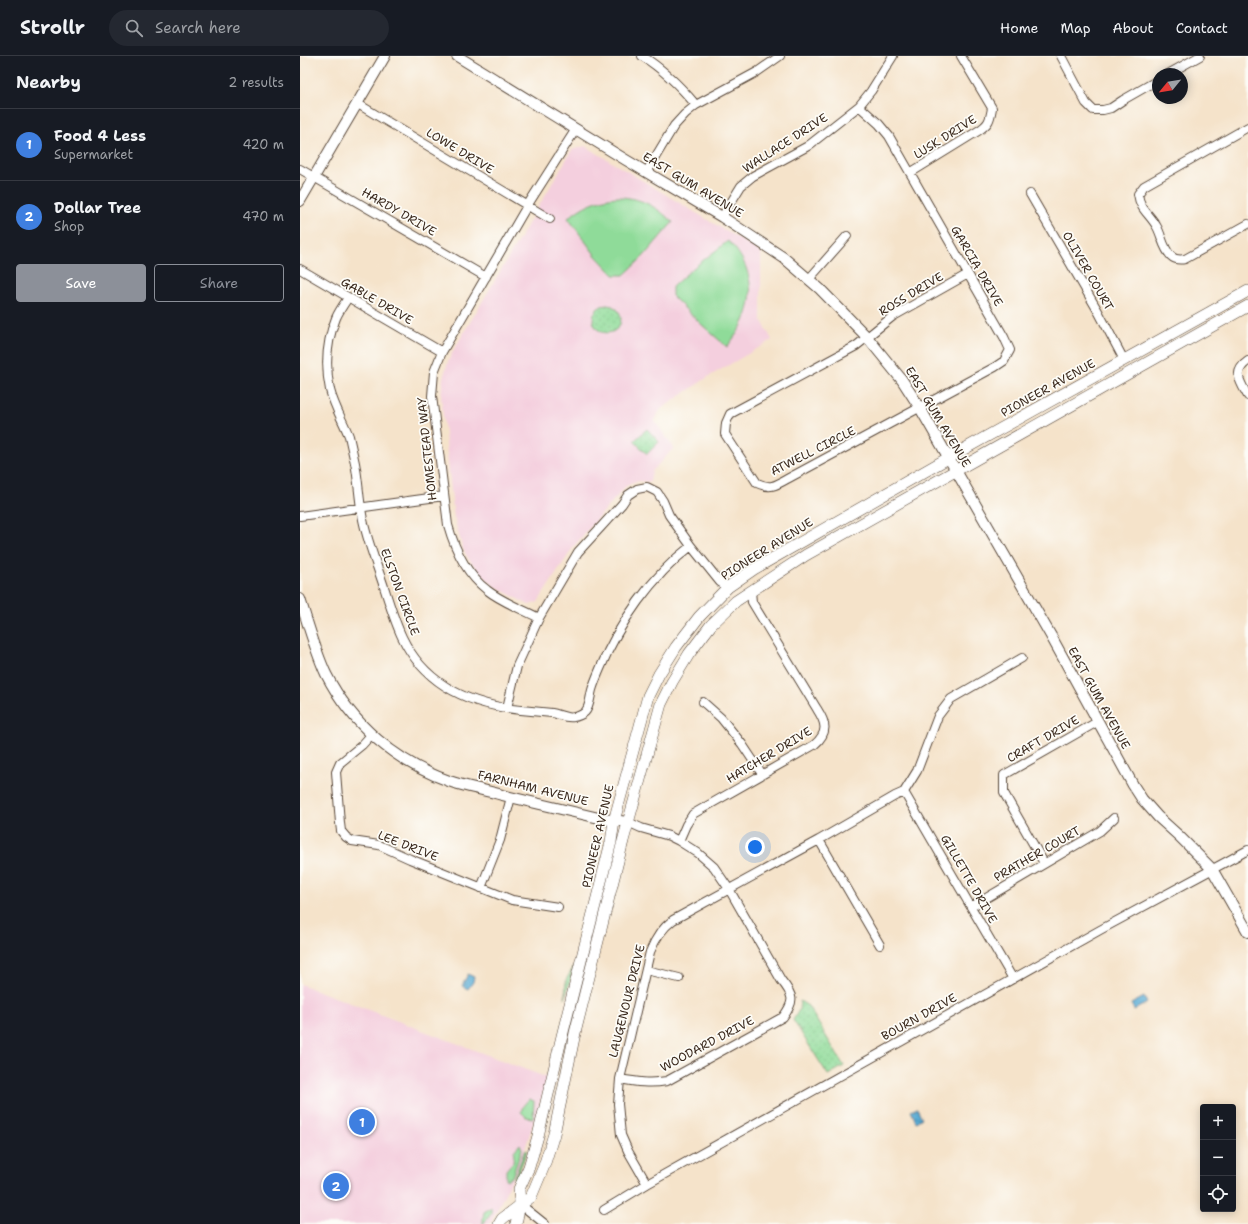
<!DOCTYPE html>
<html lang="en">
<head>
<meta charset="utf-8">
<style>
	:root { --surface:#171b24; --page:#242831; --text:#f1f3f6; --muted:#9ea1a6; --line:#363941; --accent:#8c9099 }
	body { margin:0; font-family:"Shantell Sans",sans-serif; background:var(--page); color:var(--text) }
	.controls { position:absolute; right:12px; bottom:12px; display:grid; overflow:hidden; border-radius:4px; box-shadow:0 2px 10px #0003 }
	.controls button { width:36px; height:36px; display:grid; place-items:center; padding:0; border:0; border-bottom:1px solid var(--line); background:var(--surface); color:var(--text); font:20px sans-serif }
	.compass { position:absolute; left:852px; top:12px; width:36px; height:36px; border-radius:50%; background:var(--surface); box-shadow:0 2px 10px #0003; rotate:240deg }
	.you { position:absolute; left:455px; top:791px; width:14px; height:14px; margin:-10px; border:3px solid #fff; border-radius:50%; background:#1a73e8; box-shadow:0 0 0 6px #1a73e833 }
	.badge { display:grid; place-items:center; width:26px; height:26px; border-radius:50%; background:var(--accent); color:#fff; font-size:13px; font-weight:700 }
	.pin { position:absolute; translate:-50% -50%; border:2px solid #fff; box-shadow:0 1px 4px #0006 }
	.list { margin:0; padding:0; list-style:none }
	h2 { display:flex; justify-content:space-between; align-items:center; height:52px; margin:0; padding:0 16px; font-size:17px }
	h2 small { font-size:13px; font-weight:400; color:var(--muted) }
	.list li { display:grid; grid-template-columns:26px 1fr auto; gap:12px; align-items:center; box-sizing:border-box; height:72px; padding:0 16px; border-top:1px solid var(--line) }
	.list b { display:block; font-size:15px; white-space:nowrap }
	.list p { margin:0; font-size:13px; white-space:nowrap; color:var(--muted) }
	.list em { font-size:13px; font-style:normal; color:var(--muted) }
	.actions { display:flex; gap:8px; padding:12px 16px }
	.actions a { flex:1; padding:9px 0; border:1px solid var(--accent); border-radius:4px; text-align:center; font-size:14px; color:var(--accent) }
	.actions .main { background:var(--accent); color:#fff }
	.icon { flex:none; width:22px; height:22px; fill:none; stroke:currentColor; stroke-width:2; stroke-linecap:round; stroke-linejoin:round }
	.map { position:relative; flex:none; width:948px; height:1168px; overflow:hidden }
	header { display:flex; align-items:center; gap:24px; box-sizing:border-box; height:56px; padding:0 20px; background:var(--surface); border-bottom:1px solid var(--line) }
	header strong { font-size:19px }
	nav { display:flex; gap:22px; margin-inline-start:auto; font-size:14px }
	.search { width:280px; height:36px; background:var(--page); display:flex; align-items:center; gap:10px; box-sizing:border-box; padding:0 14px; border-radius:22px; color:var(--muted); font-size:15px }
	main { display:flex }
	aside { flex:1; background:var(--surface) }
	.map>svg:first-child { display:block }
	.built { fill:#f4cfde }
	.grass { fill:#8fdb99; stroke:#65825c }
	.park { fill:url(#park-dots); stroke:#65825c }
	.water { fill:url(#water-ripples); stroke:#4a6a79 }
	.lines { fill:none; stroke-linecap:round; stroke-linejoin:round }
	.minor-casing { stroke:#574638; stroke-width:10 }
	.tertiary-casing { stroke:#574638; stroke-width:12 }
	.secondary-casing { stroke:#574638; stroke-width:12 }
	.minor { stroke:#fff; stroke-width:8 }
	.tertiary { stroke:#fff; stroke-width:10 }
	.secondary { stroke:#fff; stroke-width:11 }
	.labels { text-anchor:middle; stroke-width:3.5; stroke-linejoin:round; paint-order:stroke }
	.street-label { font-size:12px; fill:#3b2a1e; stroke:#fdfcf7 }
</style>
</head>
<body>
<header>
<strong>Strollr</strong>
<div class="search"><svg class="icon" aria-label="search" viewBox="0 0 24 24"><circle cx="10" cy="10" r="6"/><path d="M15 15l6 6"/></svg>Search here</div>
<nav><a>Home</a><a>Map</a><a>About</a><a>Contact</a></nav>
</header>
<main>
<aside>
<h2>Nearby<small>2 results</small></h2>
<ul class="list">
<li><span class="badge" style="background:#3f7fe0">1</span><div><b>Food 4 Less</b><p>Supermarket</p></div><em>420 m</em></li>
<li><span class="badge" style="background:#3f7fe0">2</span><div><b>Dollar Tree</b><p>Shop</p></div><em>470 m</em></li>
</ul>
<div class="actions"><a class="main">Save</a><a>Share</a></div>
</aside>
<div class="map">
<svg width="948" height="1168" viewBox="0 0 948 1168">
	<defs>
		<pattern id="park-dots" width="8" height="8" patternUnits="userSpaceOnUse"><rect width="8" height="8" fill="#8fdb99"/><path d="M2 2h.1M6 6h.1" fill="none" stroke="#7cbc83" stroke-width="1.8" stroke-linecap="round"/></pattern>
		<pattern id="water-ripples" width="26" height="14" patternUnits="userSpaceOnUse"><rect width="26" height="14" fill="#58abd4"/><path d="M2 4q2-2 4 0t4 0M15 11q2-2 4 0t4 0" fill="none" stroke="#4a8bab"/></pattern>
	</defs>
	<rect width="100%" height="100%" fill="#fdfcf7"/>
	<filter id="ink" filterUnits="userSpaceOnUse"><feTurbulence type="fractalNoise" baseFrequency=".025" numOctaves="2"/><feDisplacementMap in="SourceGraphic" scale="8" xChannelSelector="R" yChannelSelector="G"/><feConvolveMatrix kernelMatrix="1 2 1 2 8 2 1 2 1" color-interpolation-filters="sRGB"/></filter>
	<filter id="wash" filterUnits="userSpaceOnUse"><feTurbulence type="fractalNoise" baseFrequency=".012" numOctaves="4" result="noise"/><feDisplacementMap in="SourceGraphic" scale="16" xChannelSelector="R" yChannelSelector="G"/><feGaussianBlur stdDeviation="0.9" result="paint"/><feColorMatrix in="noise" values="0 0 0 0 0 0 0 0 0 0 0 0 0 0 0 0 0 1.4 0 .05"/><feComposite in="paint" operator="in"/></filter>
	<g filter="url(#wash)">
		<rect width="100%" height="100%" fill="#f5e3ca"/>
		<path class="built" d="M 285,90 L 461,196 L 461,263 L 472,284 L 408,321 L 361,353 L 354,364 L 374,392 L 352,415 L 350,426 L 339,425 L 332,427 L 325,431 L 274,490 L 238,546 L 229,549 L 194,530 L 178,515 L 168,502 L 163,493 L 154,462 L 141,340 L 143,322 L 148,306 L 153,295 L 272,94 Z
			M 0,928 L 248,1022 L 221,1105 L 190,1168 L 0,1168 Z"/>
		<path class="grass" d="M 316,141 C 341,141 355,150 373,166 L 343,201 L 324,219 L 314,219 L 296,200 L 268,162 C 282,150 297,143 316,141 Z
			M 428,185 C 450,205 457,238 444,265 C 440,274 433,283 427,291 L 401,268 L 372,240 L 372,231 L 392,213 Z
			M 274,910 L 265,942 L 266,924 Z
			M 229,1043 L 234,1045 L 233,1062 L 226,1061 L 221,1056 L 223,1050 Z
			M 220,1088 L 222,1093 L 212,1121 L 206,1124 L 206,1114 L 213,1106 L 214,1095 Z
			M 225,1094 L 227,1095 L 216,1123 L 214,1122 Z
			M 191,1152 L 191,1158 L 183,1168 L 183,1162 L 184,1156 Z"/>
		<path class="park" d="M293 263a14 14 0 1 1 28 0a14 14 0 1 1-28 0Z
			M 347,373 L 359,386 L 347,398 L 334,385 Z
			M 500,945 L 508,950 L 544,1010 L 528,1019 L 493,964 L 499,954 Z"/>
		<path class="water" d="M 168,918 L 174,921 L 173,926 L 168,933 L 162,930 Z
			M 844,941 L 847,947 L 834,954 L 831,948 Z
			M 617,1052 L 622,1062 L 616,1066 L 611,1055 Z"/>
	</g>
	<g filter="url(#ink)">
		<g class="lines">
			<defs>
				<path id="minor" d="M 342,0 C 363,13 380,30 396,49
					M 761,0 L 786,47 L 793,54 L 803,54 L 811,52 L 823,44 L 858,24
					M 868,18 L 900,0
					M 58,48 L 250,163
					M 559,50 L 579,68 L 589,80 L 704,281 L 710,294 L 704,305 L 695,311 L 487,423 C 475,430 470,433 457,427 L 425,378 L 426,367 L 430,358 L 556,290 L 592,261 L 668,218
					M 948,71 L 844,130 L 838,138 C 840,154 850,158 857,171 C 862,180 863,192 871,200 C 875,204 880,204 885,203 L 948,168
					M 0,113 L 186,221
					M 347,115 L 374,70 L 385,58 L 396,49 L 457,16 L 480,0
					M 610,117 L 678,75 C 689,68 690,64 692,52 L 661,0
					M 730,138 L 798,255 L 824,304
					M 422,161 L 441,130 L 453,120 L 508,90 L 559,50 L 571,35 L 593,0
					M 0,213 L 142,296
					M 509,223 L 547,180
					M 48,242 C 44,248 39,255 36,262 C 27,284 25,310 30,334 C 34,350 43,365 49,380 C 51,389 53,398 55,407 C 59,427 59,448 64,468 C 69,490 78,512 85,534 C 90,550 95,566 102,581 C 125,629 170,649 221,654 C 231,655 242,656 252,657 C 259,658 266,663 274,661 C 277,661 283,658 285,656 C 290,651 290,641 292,634 C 294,627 297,620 300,613 C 319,567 352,520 391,490
					M 948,305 C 932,316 940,326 948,340
					M 0,460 L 144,440
					M 239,562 C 222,553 202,546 187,534 C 166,518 155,494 148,469 L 132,340 L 134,316 L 142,296 L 227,150 L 276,73
					M 403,646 L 421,662 L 442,688 L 462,718
					M 207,652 L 217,610 L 239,562 L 278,496 L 322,448 L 328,439 L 337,433 L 347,431 L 357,436 L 363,445 L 369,459 L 391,490 L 420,526 L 428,531
					M 71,679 L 62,689 L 40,707 L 36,716 L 40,767 L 41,775 L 46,781 L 52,785 L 79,789 L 110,803 L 212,844 L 258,851
					M 604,736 L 713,923
					M 604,736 L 617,715 L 638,660 L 651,643 L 722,602
					M 519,784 L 580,889
					M 379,785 L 386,769 L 393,758 L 514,689 C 529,676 526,667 517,653 L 452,546 L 451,535
					M 744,807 L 704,737 L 704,719 L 797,666
					M 181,832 L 200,784 L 211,741
					M 671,851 L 800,775 L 814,762
					M 346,914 L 379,922
					M 320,1023 C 336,1026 350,1028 367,1025 L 483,961 C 495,945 494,940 481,924 L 429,833 L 414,811 L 398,797 L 379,785 L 369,780 L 341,772 L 328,766
					M 347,1128 L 328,1095 L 321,1079 L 318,1048 L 320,1023 L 350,896 C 355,883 361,873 373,864 L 519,784 L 595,740 L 604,736
					M 220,1148 L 245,1168
					M 304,1154 L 347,1128 L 800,874 L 948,794"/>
				<path id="tertiary" d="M 157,0 L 326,104 L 422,161 L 484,202 L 520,233 L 567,281 L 602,324 L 620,352 L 751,580 L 833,729 L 842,743 L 858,761 L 879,780 L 912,813 L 948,876
					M 0,145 L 85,0
					M 0,543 C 8,568 15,594 26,618 C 52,669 96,706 149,725 C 166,731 185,734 202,739 C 236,747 269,755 303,763 L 328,766"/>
				<path id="secondary" d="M 199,1168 L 202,1163 L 231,1141 L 244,1110 L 254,1078 L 275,977 L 323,785 L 361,648 L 372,626 L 389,598 L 411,569 L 436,545 L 506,499 L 948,250
					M 216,1168 L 220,1148 L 219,1133 L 229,1111 L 238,1080 L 262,980 L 311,786 L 314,765 L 348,640 L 359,618 L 376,591 L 399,561 L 428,531 L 454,513 L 657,397 L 948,235"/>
			</defs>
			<use href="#minor" class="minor-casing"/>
			<use href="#tertiary" class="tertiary-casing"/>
			<use href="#secondary" class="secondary-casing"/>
			<use href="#minor" class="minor"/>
			<use href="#tertiary" class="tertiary"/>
			<use href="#secondary" class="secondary"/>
		</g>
	</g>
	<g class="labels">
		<g class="street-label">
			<text transform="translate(645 81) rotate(-32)" y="4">LUSK DRIVE</text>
			<text transform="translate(485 87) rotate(-33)" y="4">WALLACE DRIVE</text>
			<text transform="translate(160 95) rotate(31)" y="4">LOWE DRIVE</text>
			<text transform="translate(393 129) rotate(31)" y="4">EAST GUM AVENUE</text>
			<text transform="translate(99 156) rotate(30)" y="4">HARDY DRIVE</text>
			<text transform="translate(677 210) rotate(60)" y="4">GARCIA DRIVE</text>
			<text transform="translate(788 215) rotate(60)" y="4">OLIVER COURT</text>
			<text transform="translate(611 238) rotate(-31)" y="4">ROSS DRIVE</text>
			<text transform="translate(77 245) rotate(30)" y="4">GABLE DRIVE</text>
			<text transform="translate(748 332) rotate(-29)" y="4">PIONEER AVENUE</text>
			<text transform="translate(638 361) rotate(59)" y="4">EAST GUM AVENUE</text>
			<text transform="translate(127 393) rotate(-96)" y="4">HOMESTEAD WAY</text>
			<text transform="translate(513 395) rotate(-27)" y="4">ATWELL CIRCLE</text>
			<text transform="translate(467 493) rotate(-32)" y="4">PIONEER AVENUE</text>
			<text transform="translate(100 536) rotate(70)" y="4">ELSTON CIRCLE</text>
			<text transform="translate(799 642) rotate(61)" y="4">EAST GUM AVENUE</text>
			<text transform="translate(743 683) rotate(-30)" y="4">CRAFT DRIVE</text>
			<text transform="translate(469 699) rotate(-31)" y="4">HATCHER DRIVE</text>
			<text transform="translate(233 732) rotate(14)" y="4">FARNHAM AVENUE</text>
			<text transform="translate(298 780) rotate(-77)" y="4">PIONEER AVENUE</text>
			<text transform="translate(108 790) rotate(21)" y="4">LEE DRIVE</text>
			<text transform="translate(737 798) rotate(-30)" y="4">PRATHER COURT</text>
			<text transform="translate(669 823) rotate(60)" y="4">GILLETTE DRIVE</text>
			<text transform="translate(327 945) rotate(-76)" y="4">LAUGENOUR DRIVE</text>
			<text transform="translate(619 961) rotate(-29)" y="4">BOURN DRIVE</text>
			<text transform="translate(407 988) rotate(-28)" y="4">WOODARD DRIVE</text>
		</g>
	</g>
</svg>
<div class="controls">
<button>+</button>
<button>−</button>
<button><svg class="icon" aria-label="locate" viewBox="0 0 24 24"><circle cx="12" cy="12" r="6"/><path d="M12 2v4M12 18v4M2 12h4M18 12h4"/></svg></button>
</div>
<svg class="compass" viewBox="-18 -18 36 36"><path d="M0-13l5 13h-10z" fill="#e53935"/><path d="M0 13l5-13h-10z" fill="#9ea1a6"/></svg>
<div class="you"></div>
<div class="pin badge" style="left:62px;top:1066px;background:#3f7fe0">1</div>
<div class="pin badge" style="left:36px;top:1130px;background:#3f7fe0">2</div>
</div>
</main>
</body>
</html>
